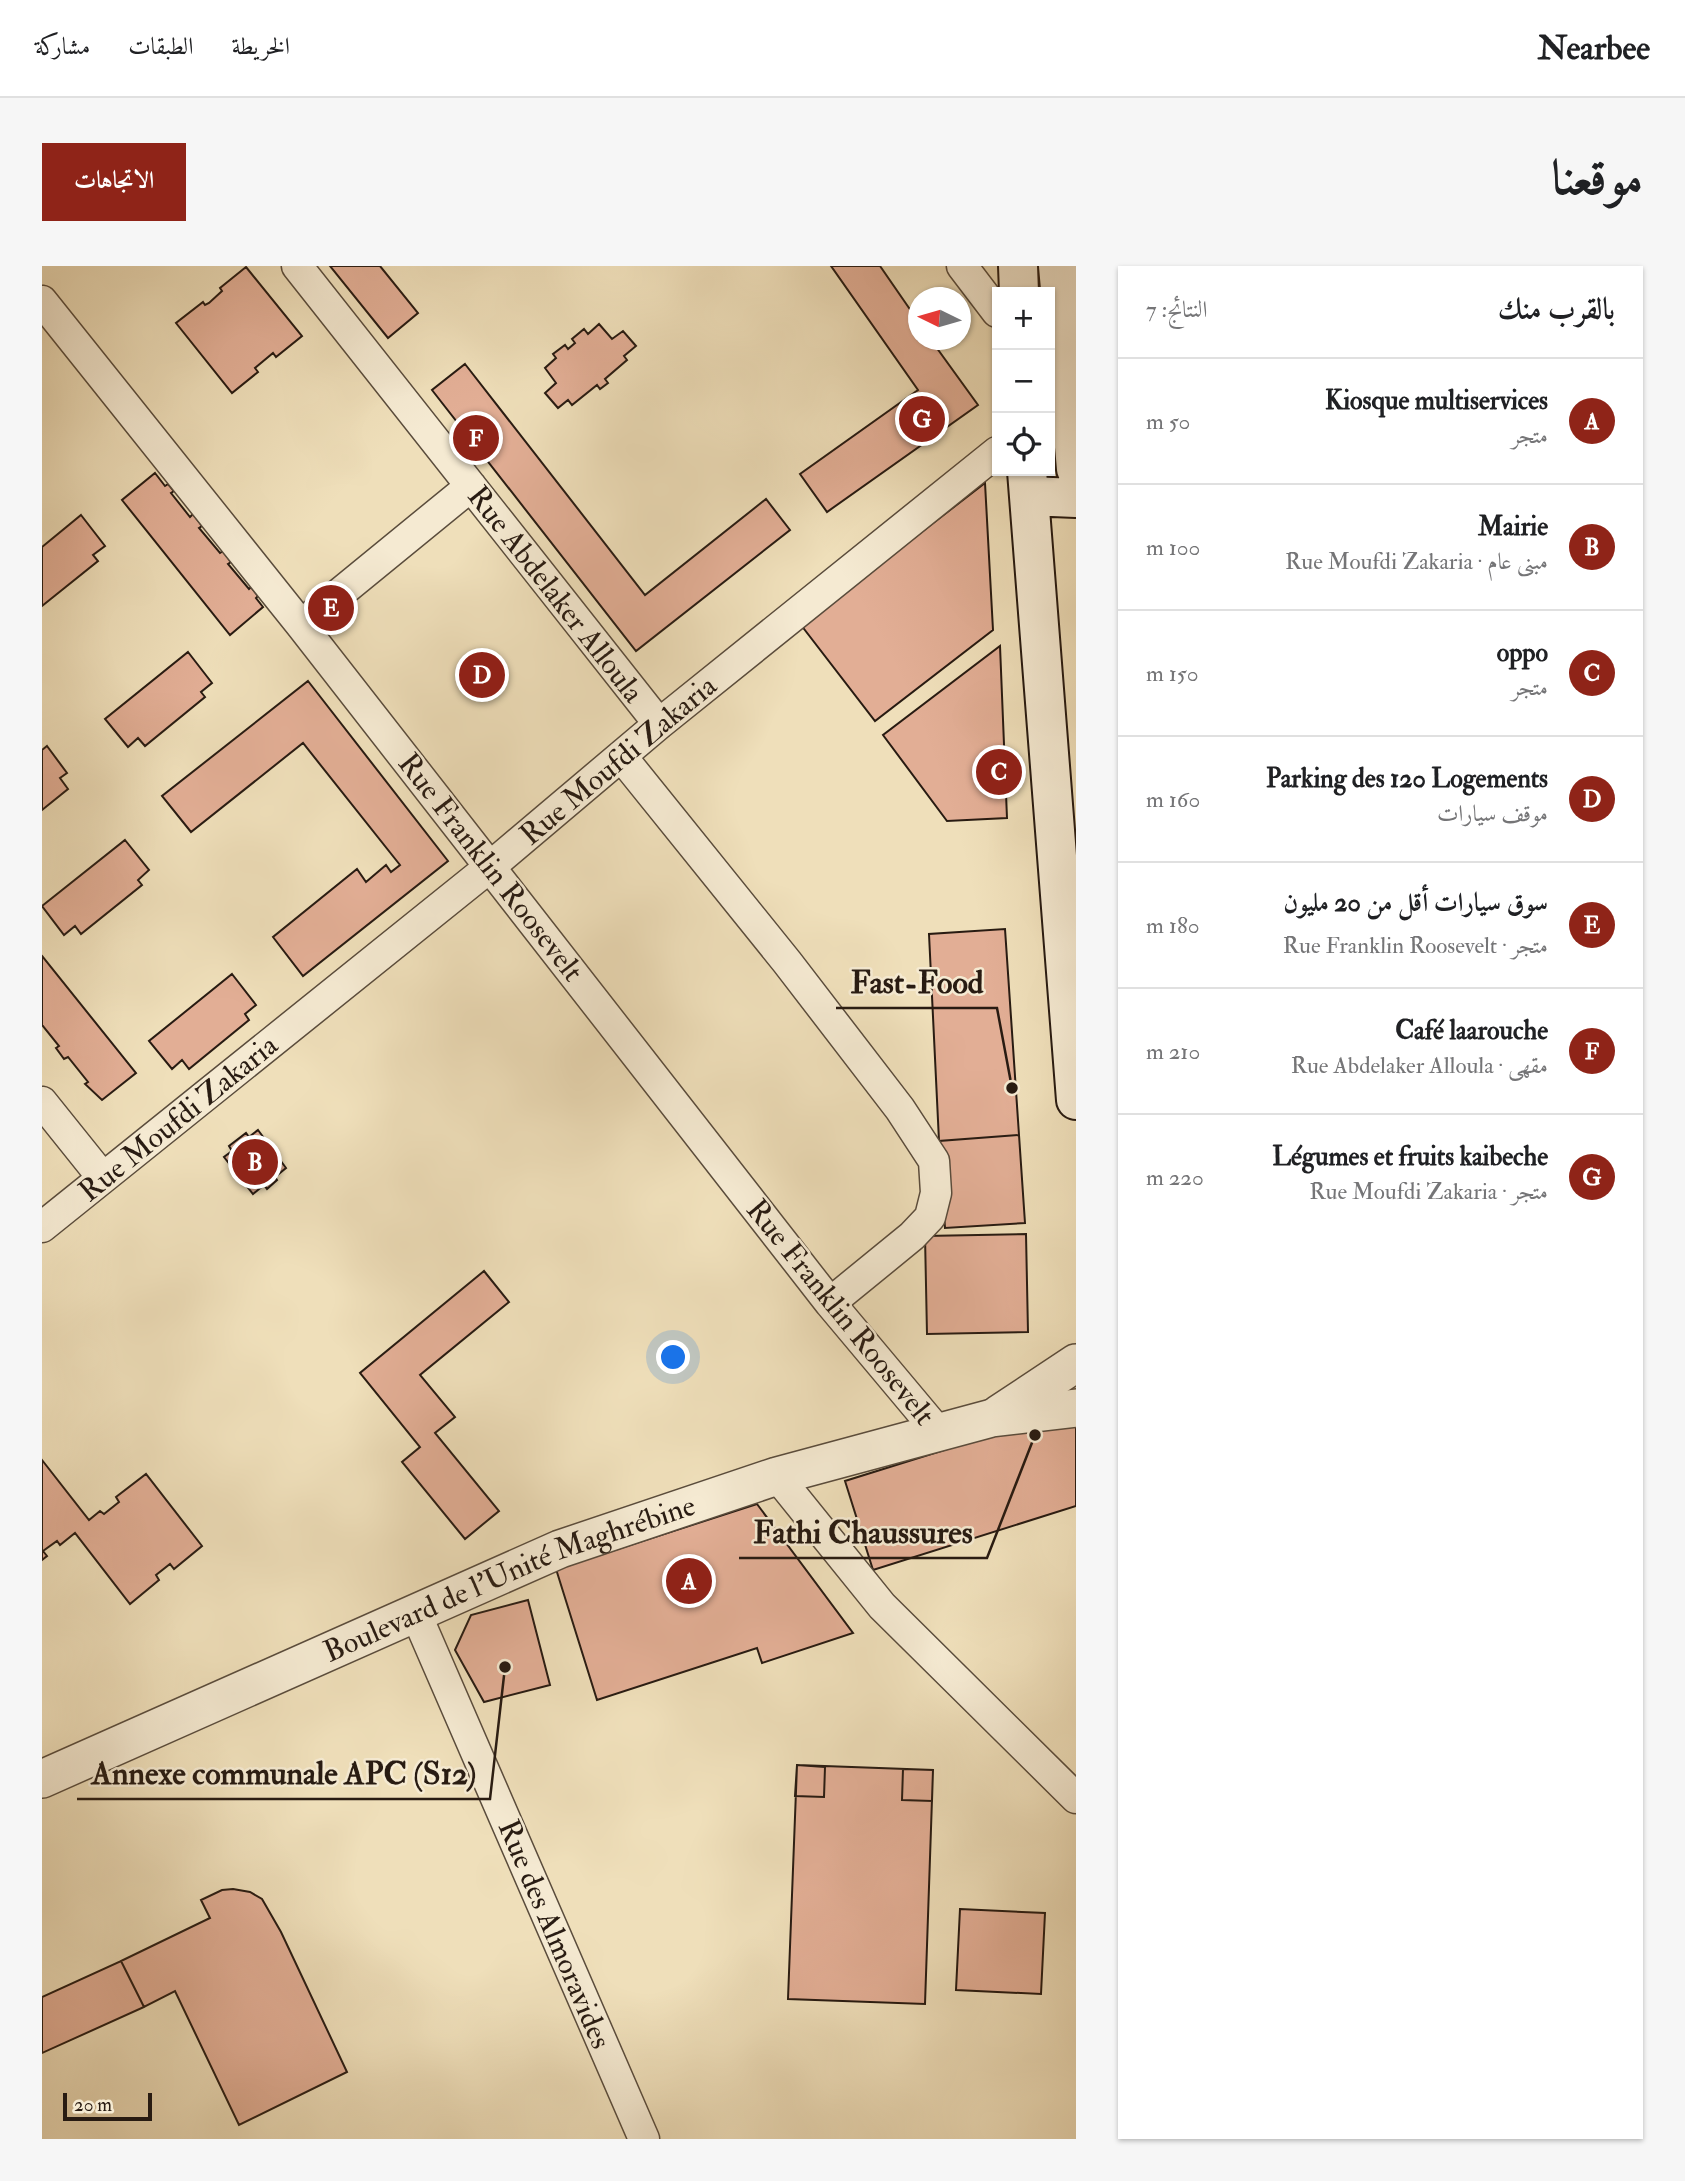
<!DOCTYPE html>
<html lang="ar">
<head>
<meta charset="utf-8">
<style>
	:root { --surface:#fff; --page:#f6f6f6; --text:#202124; --muted:#757577; --line:#e0e0e0; --accent:#8f2418 }
	body { margin:0; font-family:"IM FELL Double Pica",Amiri,serif; background:var(--page); color:var(--text); direction:rtl }
	.controls { position:absolute; right:21px; top:21px; display:grid; overflow:hidden; border-radius:0px; box-shadow:0 2px 5px #0004 }
	.controls button { width:63px; height:63px; display:grid; place-items:center; padding:0; border:0; border-bottom:2px solid var(--line); background:var(--surface); color:var(--text); font:35px sans-serif }
	.compass { position:absolute; left:866px; top:21px; width:63px; height:63px; border-radius:50%; background:var(--surface); box-shadow:0 2px 5px #0004; rotate:275deg }
	.scale { position:absolute; left:21px; bottom:18px; width:89px; box-sizing:border-box; padding-left:7px; border:4px solid #281b12; border-top:0; font-size:19px; line-height:24px; white-space:nowrap; color:#281b12; -webkit-text-stroke:5px #f5ead2; paint-order:stroke }
	.you { position:absolute; left:632px; top:1092px; width:24px; height:24px; margin:-18px; border:5px solid #fff; border-radius:50%; background:#1a73e8; box-shadow:0 0 0 10px #1a73e833 }
	.badge { display:grid; place-items:center; width:46px; height:46px; border-radius:50%; background:var(--accent); color:#fff; font-size:23px; font-weight:700 }
	.pin { position:absolute; translate:-50% -50%; border:4px solid #fff; box-shadow:0 2px 7px #0006 }
	.list { margin:0; padding:0; list-style:none }
	h2 { display:flex; justify-content:space-between; align-items:center; height:91px; margin:0; padding:0 28px; font-size:30px }
	h2 small { font-size:23px; font-weight:400; color:var(--muted) }
	.list li { display:grid; grid-template-columns:46px 1fr auto; gap:21px; align-items:center; box-sizing:border-box; height:126px; padding:0 28px; border-top:2px solid var(--line) }
	.list b { display:block; font-size:26px; white-space:nowrap }
	.list p { margin:0; font-size:23px; white-space:nowrap; color:var(--muted) }
	.list em { font-size:23px; font-style:normal; color:var(--muted) }
	.icon { flex:none; width:38px; height:38px; fill:none; stroke:currentColor; stroke-width:2; stroke-linecap:round; stroke-linejoin:round }
	.map { position:relative; flex:none; width:1034px; height:1873px; overflow:hidden; direction:ltr; border-radius:0px }
	header { display:flex; align-items:center; gap:42px; box-sizing:border-box; height:98px; padding:0 35px; background:var(--surface); border-bottom:2px solid var(--line) }
	header strong { font-size:33px }
	nav { display:flex; gap:38px; margin-inline-start:auto; font-size:24px }
	.intro { display:flex; align-items:center; justify-content:space-between; box-sizing:border-box; height:168px; padding:0 42px }
	h1 { margin:0; font-size:49px }
	.button { padding:18px 32px; border-radius:0px; background:var(--accent); color:#fff; font-size:24px; font-weight:700 }
	main { display:flex; gap:42px; padding:0 42px }
	aside { flex:1; background:var(--surface); border-radius:0px; box-shadow:0 2px 5px #0004 }
	.map>svg:first-child { display:block }
	.building { fill:#e2ae95; stroke:#281b12; stroke-width:2 }
	.lines { fill:none; stroke-linecap:round; stroke-linejoin:round }
	.minor-casing { stroke:#5a4c3c; stroke-width:33 }
	.tertiary-casing { stroke:#5a4c3c; stroke-width:40 }
	.secondary-casing { stroke:#281b12; stroke-width:42 }
	.minor { stroke:#f5ead2; stroke-width:30 }
	.tertiary { stroke:#f5ead2; stroke-width:37 }
	.secondary { stroke:#f5ead2; stroke-width:38 }
	.labels { text-anchor:middle; stroke-width:5; stroke-linejoin:round; paint-order:stroke }
	.street-label { font-size:30px; fill:#281b12; stroke:#f5ead2 }
	.leader { fill:none; stroke:#281b12; stroke-width:2.5 }
	.callout-dot { fill:#281b12; stroke:#f5ead2; stroke-width:2.5 }
	.callout-label { font-size:32px; text-anchor:middle; font-weight:bold; fill:#281b12; stroke:#f5ead2; stroke-width:5; stroke-linejoin:round; paint-order:stroke }
</style>
</head>
<body>
<header>
<strong>Nearbee</strong>
<nav><a>الخريطة</a><a>الطبقات</a><a>مشاركة</a></nav>
</header>
<div class="intro"><h1>موقعنا</h1><a class="button">الاتجاهات</a></div>
<main>
<aside>
<h2>بالقرب منك<small>النتائج: 7</small></h2>
<ul class="list">
<li><span class="badge">A</span><div><b>Kiosque multiservices</b><p>متجر</p></div><em>50 m</em></li>
<li><span class="badge">B</span><div><b>Mairie</b><p>مبنى عام · Rue Moufdi Zakaria</p></div><em>100 m</em></li>
<li><span class="badge">C</span><div><b>oppo</b><p>متجر</p></div><em>150 m</em></li>
<li><span class="badge">D</span><div><b>Parking des 120 Logements</b><p>موقف سيارات</p></div><em>160 m</em></li>
<li><span class="badge">E</span><div><b>سوق سيارات أقل من 20 مليون</b><p>متجر · Rue Franklin Roosevelt</p></div><em>180 m</em></li>
<li><span class="badge">F</span><div><b>Café laarouche</b><p>مقهى · Rue Abdelaker Alloula</p></div><em>210 m</em></li>
<li><span class="badge">G</span><div><b>Légumes et fruits kaibeche</b><p>متجر · Rue Moufdi Zakaria</p></div><em>220 m</em></li>
</ul>
</aside>
<div class="map">
<svg width="1034" height="1873" viewBox="0 0 1034 1873">
	<rect width="100%" height="100%" fill="#efdfba"/>
	<filter id="stains"><feTurbulence type="fractalNoise" baseFrequency=".00286" numOctaves="4"/><feColorMatrix values="0 0 0 0 .2 0 0 0 0 .09 0 0 0 0 .02 0 0 0 .5 -.17"/></filter>
	<radialGradient id="worn" r=".72"><stop offset=".6" stop-color="#630" stop-opacity="0"/><stop offset="1" stop-color="#630" stop-opacity=".3"/></radialGradient>
	<path class="building" d="M 288,0 L 338,0 L 376,47 L 346,72 Z
		M 789,0 L 838,0 L 876,55 L 876,74 L 889,74 L 936,139 L 785,246 L 758,208 L 876,124 Z
		M 204,1 L 260,70 L 234,91 L 231,87 L 213,102 L 216,106 L 190,127 L 134,57 L 161,36 L 163,39 L 167,37 L 180,25 L 178,22 Z
		M 557,58 L 570,73 L 581,65 L 594,80 L 582,90 L 585,94 L 563,113 L 566,117 L 558,123 L 555,119 L 530,139 L 526,134 L 516,142 L 503,127 L 514,117 L 503,102 L 514,92 L 511,88 L 523,79 L 526,83 L 533,77 L 530,73 L 542,63 L 546,68 Z
		M 423,98 L 603,329 L 724,233 L 748,264 L 594,385 L 390,124 Z
		M 113,207 L 123,220 L 126,218 L 132,225 L 129,227 L 148,251 L 151,248 L 160,260 L 157,262 L 178,287 L 181,285 L 189,296 L 186,298 L 207,323 L 209,321 L 216,330 L 214,332 L 221,341 L 188,369 L 80,234 Z
		M 943,217 L 951,364 L 833,455 L 759,359 Z
		M 39,249 L 63,280 L 51,289 L 56,295 L 0,340 L 0,281 Z
		M 958,380 L 965,552 L 905,555 L 841,469 Z
		M 146,386 L 170,417 L 159,426 L 163,431 L 103,480 L 96,472 L 86,481 L 63,453 Z
		M 266,415 L 406,595 L 261,710 L 231,671 L 315,603 L 324,616 L 344,599 L 349,606 L 358,599 L 261,477 L 149,566 L 120,530 Z
		M 5,480 L 25,507 L 18,512 L 26,523 L 0,544 L 0,484 Z
		M 83,574 L 107,604 L 96,614 L 100,619 L 39,668 L 33,660 L 22,669 L 0,640 Z
		M 963,663 L 977,869 L 897,875 L 887,668 Z
		M 963,663 L 977,869 L 897,875 L 887,668 Z
		M 0,690 L 94,807 L 60,834 L 43,818 L 46,816 L 26,791 L 22,793 L 14,782 L 17,780 L 0,759 Z
		M 190,708 L 214,739 L 203,748 L 207,754 L 147,803 L 140,794 L 130,803 L 107,775 Z
		M 216,864 L 244,902 L 233,911 L 235,914 L 225,923 L 222,919 L 211,928 L 182,891 L 190,885 L 187,880 L 204,867 L 207,871 Z
		M 977,869 L 983,957 L 903,962 L 897,875 Z
		M 984,968 L 986,1066 L 885,1068 L 883,970 Z
		M 984,968 L 986,1066 L 885,1068 L 883,970 Z
		M 442,1005 L 467,1036 L 378,1109 L 413,1151 L 393,1167 L 457,1245 L 423,1273 L 360,1196 L 378,1181 L 318,1107 Z
		M 1027,1145 L 1034,1156 L 1034,1240 L 831,1304 L 803,1215 Z
		M 0,1194 L 47,1254 L 58,1245 L 62,1248 L 77,1236 L 74,1231 L 104,1208 L 160,1280 L 132,1303 L 128,1298 L 114,1309 L 117,1314 L 88,1338 L 33,1267 L 18,1279 L 15,1275 L 1,1285 L 5,1290 L 0,1294 Z
		M 715,1238 L 811,1367 L 720,1397 L 715,1382 L 555,1434 L 514,1303 Z
		M 486,1334 L 508,1419 L 442,1436 L 413,1384 L 429,1349 Z
		M 755,1499 L 891,1504 L 883,1738 L 746,1733 Z
		M 755,1499 L 783,1501 L 782,1531 L 753,1530 Z
		M 861,1503 L 891,1504 L 890,1535 L 860,1534 Z
		M 191,1623 L 208,1626 L 220,1633 L 239,1666 L 305,1806 L 197,1859 L 133,1725 L 102,1741 L 79,1695 L 168,1652 L 159,1634 L 180,1624 Z
		M 918,1643 L 1003,1647 L 999,1728 L 914,1724 Z
		M 79,1695 L 102,1741 L 0,1787 L 0,1731 Z"/>
	<g class="lines">
		<defs>
			<path id="minor" d="M 255,0 L 617,458
				M 920,0 L 955,46
				M 0,35 L 259,359 L 788,1037 L 897,1167
				M 259,359 L 429,220
				M 579,490 L 745,696 L 858,843 L 892,895 L 894,927 L 888,951 L 870,970 L 788,1037
				M 0,836 L 61,912
				M 0,961 L 449,600 L 617,458 L 955,186
				M 735,1210 L 840,1340 L 1034,1532
				M 374,1348 L 602,1873"/>
			<g id="tertiary">
				<path d="M 957,1148 L 1034,1097"/>
				<path id="s1" d="M 0,1513 L 518,1283 L 735,1210 L 950,1152 L 1034,1142"/>
			</g>
			<path id="secondary" d="M 976,0 L 977,26
				M 1016,0 L 1034,203
				M 985,205 L 1034,834
				M 987,230 L 1034,232"/>
		</defs>
		<use href="#minor" class="minor-casing"/>
		<use href="#tertiary" class="tertiary-casing"/>
		<use href="#secondary" class="secondary-casing"/>
		<use href="#minor" class="minor"/>
		<use href="#tertiary" class="tertiary"/>
		<use href="#secondary" class="secondary"/>
	</g>
	<g class="labels">
		<g class="street-label">
			<text transform="translate(514 328) rotate(52)" y="10">Rue Abdelaker Alloula</text>
			<text transform="translate(576 494) rotate(-40)" y="10">Rue Moufdi Zakaria</text>
			<text transform="translate(449 601) rotate(52)" y="10">Rue Franklin Roosevelt</text>
			<text transform="translate(136 852) rotate(-39)" y="10">Rue Moufdi Zakaria</text>
			<text transform="translate(799 1046) rotate(51)" y="10">Rue Franklin Roosevelt</text>
			<text dy="10" stroke="none"><textPath href="#s1" startOffset="509">Boulevard de l'Unité Maghrébine</textPath></text>
			<text transform="translate(513 1668) rotate(67)" y="10">Rue des Almoravides</text>
		</g>
	</g>
	<path class="leader" d="M970 822L955 742H794M993 1169L945 1292H697M463 1401L448 1533H35"/>
	<g class="callout-dot">
		<circle cx="970" cy="822" r="7"/>
		<circle cx="993" cy="1169" r="7"/>
		<circle cx="463" cy="1401" r="7"/>
	</g>
	<g class="callout-label">
		<text x="875" y="727">Fast-Food</text>
		<text x="821" y="1277">Fathi Chaussures</text>
		<text x="242" y="1518">Annexe communale APC (S12)</text>
	</g>
	<rect width="100%" height="100%" filter="url(#stains)"/>
	<rect width="100%" height="100%" fill="url(#worn)"/>
</svg>
<div class="controls">
<button>+</button>
<button>−</button>
<button><svg class="icon" aria-label="locate" viewBox="0 0 24 24"><circle cx="12" cy="12" r="6"/><path d="M12 2v4M12 18v4M2 12h4M18 12h4"/></svg></button>
</div>
<svg class="compass" viewBox="-18 -18 36 36"><path d="M0-13l5 13h-10z" fill="#e53935"/><path d="M0 13l5-13h-10z" fill="#757577"/></svg>
<div class="scale">20 m</div>
<div class="you"></div>
<div class="pin badge" style="left:647px;top:1315px">A</div>
<div class="pin badge" style="left:213px;top:896px">B</div>
<div class="pin badge" style="left:957px;top:506px">C</div>
<div class="pin badge" style="left:440px;top:409px">D</div>
<div class="pin badge" style="left:289px;top:342px">E</div>
<div class="pin badge" style="left:434px;top:172px">F</div>
<div class="pin badge" style="left:880px;top:153px">G</div>
</div>
</main>
</body>
</html>
